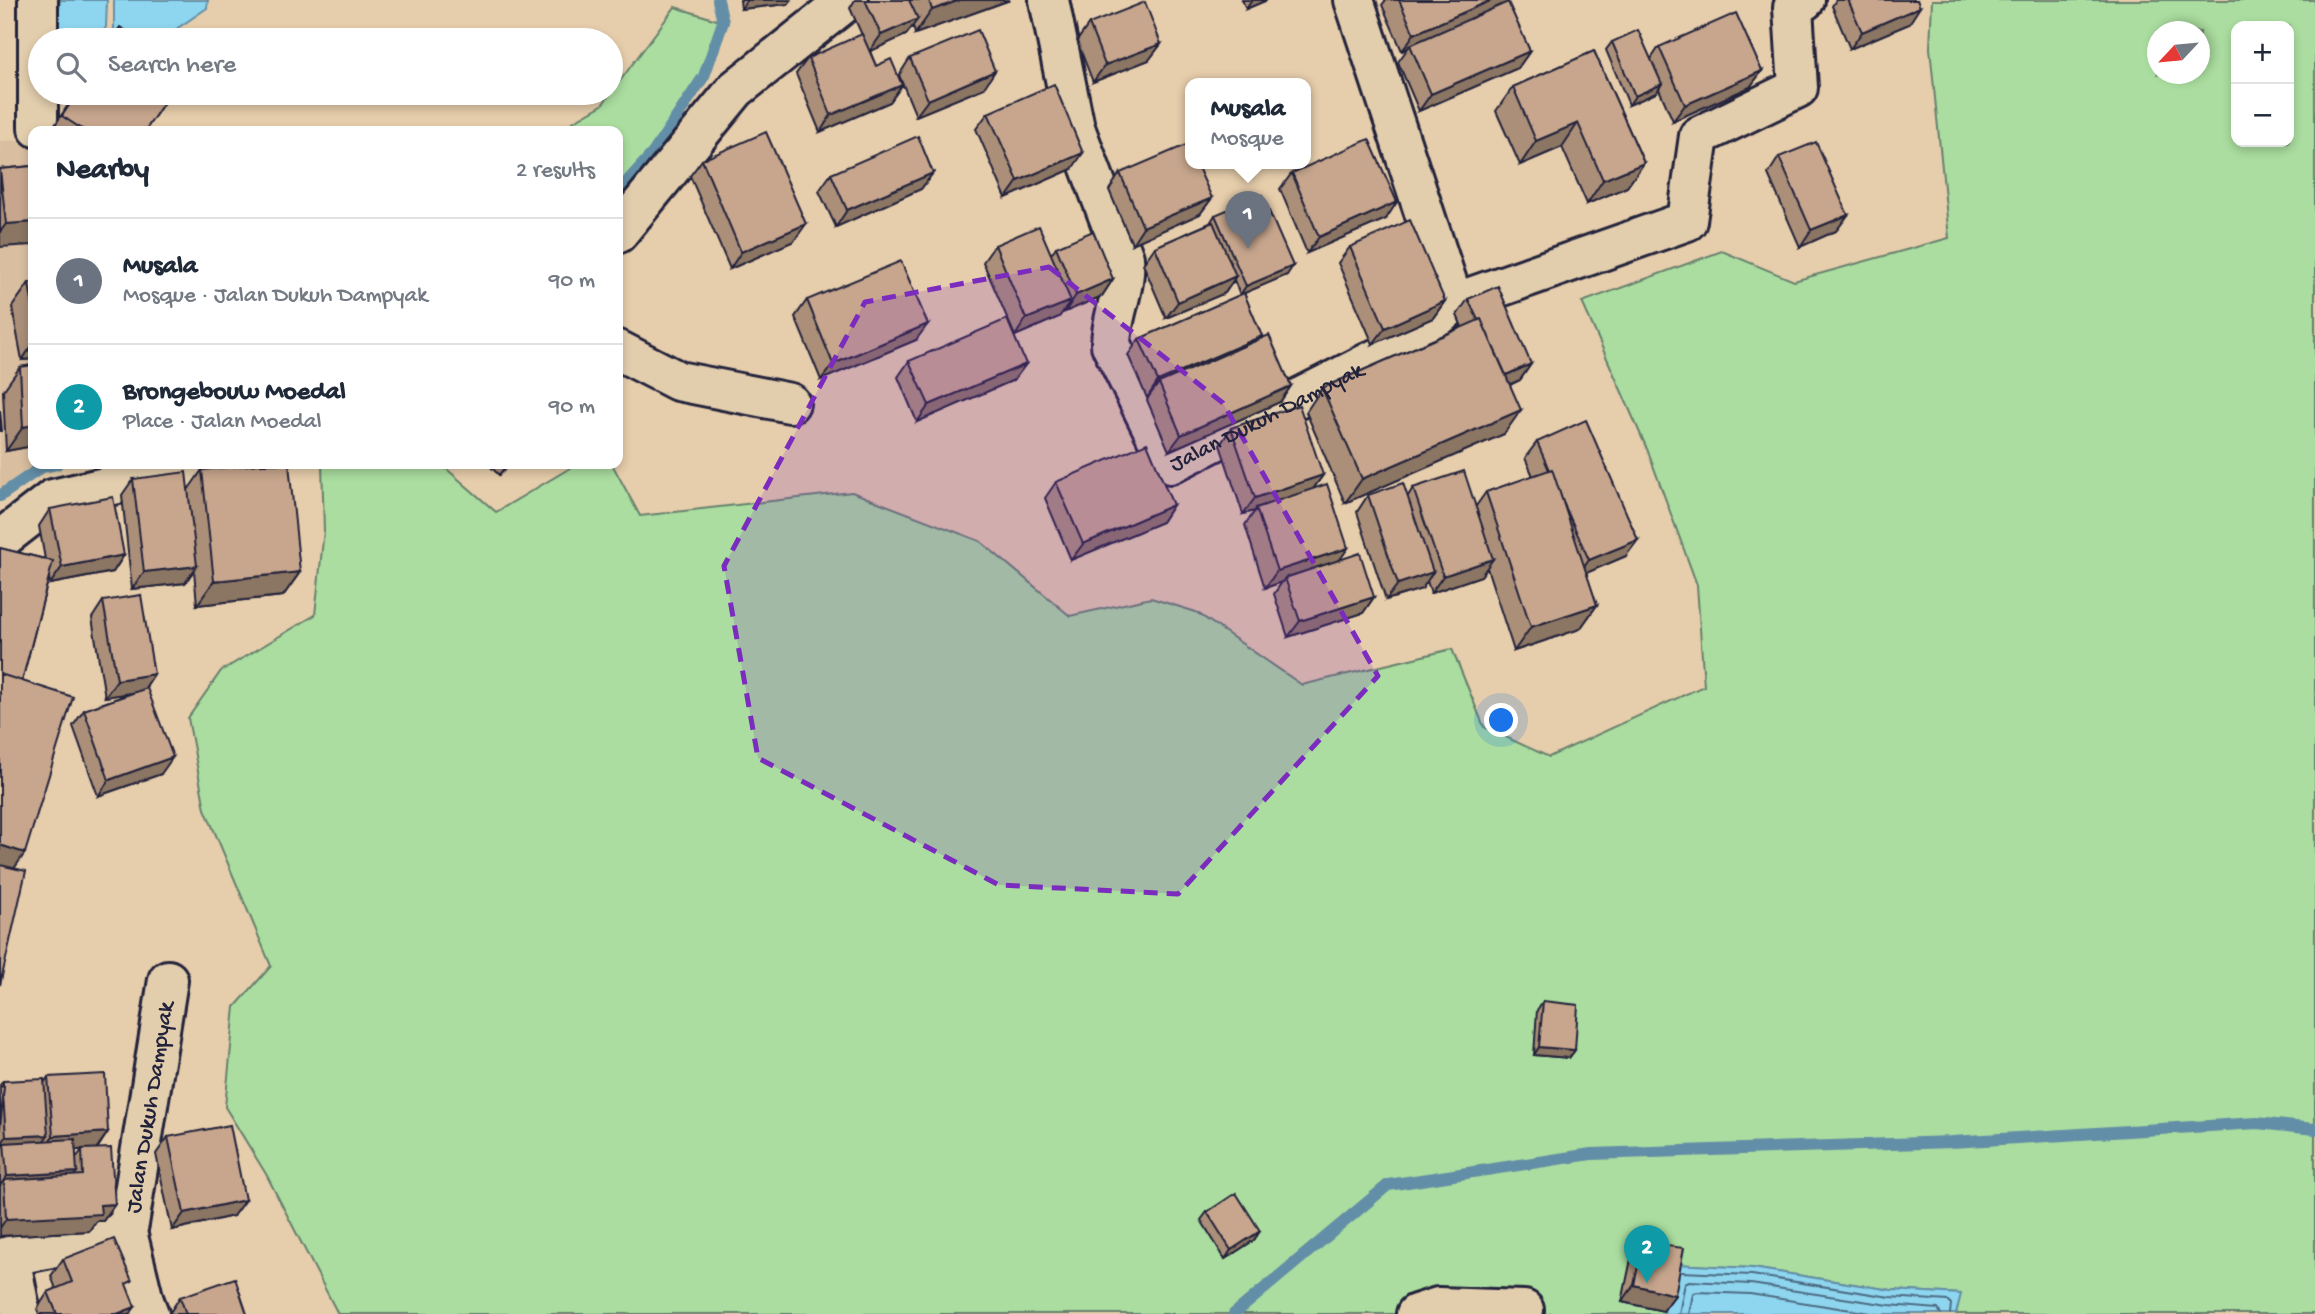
<!DOCTYPE html>
<html lang="en">
<head>
<meta charset="utf-8">
<style>
	:root { --surface:#fff; --page:#f2f2f3; --text:#1f2937; --muted:#747a83; --line:#e0e1e3; --accent:#b45309 }
	body { margin:0; font-family:"Gochi Hand",sans-serif; background:var(--page); color:var(--text) }
	.controls { position:absolute; right:21px; top:21px; display:grid; overflow:hidden; border-radius:14px; box-shadow:0 4px 10px #0003 }
	.controls button { width:63px; height:63px; display:grid; place-items:center; padding:0; border:0; border-bottom:2px solid var(--line); background:var(--surface); color:var(--text); font:35px sans-serif }
	.compass { position:absolute; left:2147px; top:21px; width:63px; height:63px; border-radius:50%; background:var(--surface); box-shadow:0 4px 10px #0003; rotate:244deg }
	.you { position:absolute; left:1502px; top:721px; width:24px; height:24px; margin:-18px; border:5px solid #fff; border-radius:50%; background:#1a73e8; box-shadow:0 0 0 10px #1a73e833 }
	.badge { display:grid; place-items:center; width:46px; height:46px; border-radius:50%; background:var(--accent); color:#fff; font-size:23px; font-weight:700 }
	.pin { position:absolute; translate:-50% -58px; filter:drop-shadow(0 2px 4px #0008) }
	.pin::after { content:''; position:absolute; top:37px; width:24px; height:21px; background:inherit; clip-path:polygon(0 0,100% 0,50% 100%) }
	.popup { position:absolute; left:1185px; top:78px; width:126px; height:91px; box-sizing:border-box; display:grid; place-content:center; border-radius:14px; background:var(--surface); filter:drop-shadow(0 2px 5px #0005); font-size:23px; white-space:nowrap; color:var(--muted) }
	.popup b { font-size:26px; color:var(--text) }
	.popup::after { content:''; position:absolute; left:50%; top:100%; margin-left:-14px; border:14px solid transparent; border-top-color:var(--surface) }
	.list { margin:0; padding:0; list-style:none }
	h2 { display:flex; justify-content:space-between; align-items:center; height:91px; margin:0; padding:0 28px; font-size:30px }
	h2 small { font-size:23px; font-weight:400; color:var(--muted) }
	.list li { display:grid; grid-template-columns:46px 1fr auto; gap:21px; align-items:center; box-sizing:border-box; height:126px; padding:0 28px; border-top:2px solid var(--line) }
	.list b { display:block; font-size:26px; white-space:nowrap }
	.list p { margin:0; font-size:23px; white-space:nowrap; color:var(--muted) }
	.list em { font-size:23px; font-style:normal; color:var(--muted) }
	.icon { flex:none; width:38px; height:38px; fill:none; stroke:currentColor; stroke-width:2; stroke-linecap:round; stroke-linejoin:round }
	.map { position:relative; flex:none; width:2315px; height:1314px; overflow:hidden }
	.search { position:absolute; background:var(--surface); box-shadow:0 4px 10px #0003; left:28px; top:28px; width:595px; height:77px; display:flex; align-items:center; gap:18px; box-sizing:border-box; padding:0 24px; border-radius:38px; color:var(--muted); font-size:26px }
	.panel { position:absolute; background:var(--surface); box-shadow:0 4px 10px #0003; left:28px; top:126px; width:595px; height:343px; border-radius:14px }
	.map>svg:first-child { display:block }
	.built { fill:#d9bea0 }
	.green { fill:#aadd9f; stroke:#66806d; stroke-width:2; fill-rule:evenodd }
	.water { fill:#8ed6ef; stroke:#638ea7; stroke-width:2 }
	.lines { fill:none; stroke-linecap:round; stroke-linejoin:round }
	.shore { stroke:#4d6a83; stroke-width:2 }
	.stream { stroke:#638ea7; stroke-width:12 }
	.minor-casing { stroke:#22223b; stroke-width:44 }
	.minor { stroke:#e2cead; stroke-width:38 }
	.wall { fill:#ab8f79; stroke:#22223b; stroke-width:2; fill-rule:evenodd }
	.shaded-wall { fill:#8b7463; stroke:#22223b; stroke-width:2 }
	.building { fill:#c7a68d; stroke:#22223b; stroke-width:2 }
	.marked { fill:#7b2cbf; fill-opacity:0.2; stroke:#7b2cbf; stroke-width:5; stroke-dasharray:14 9; stroke-linejoin:round }
	.labels { text-anchor:middle; stroke-width:6; stroke-linejoin:round; paint-order:stroke }
	.street-label { font-size:23px; fill:#22223b; stroke:#e2cead }
</style>
</head>
<body>
<div class="map">
<svg width="2315" height="1314" viewBox="0 0 2315 1314">
	<rect width="100%" height="100%" fill="#e6cdab"/>
	<filter id="ink" filterUnits="userSpaceOnUse"><feTurbulence type="fractalNoise" baseFrequency=".0143" numOctaves="2"/><feDisplacementMap in="SourceGraphic" scale="14" xChannelSelector="R" yChannelSelector="G"/><feConvolveMatrix kernelMatrix="1 2 1 2 8 2 1 2 1" color-interpolation-filters="sRGB"/></filter>
	<g filter="url(#ink)">
		<path class="built" d="M 29,140 L 33,144 L 33,464 L 57,464 L 42,467 L 0,500 L 0,141 Z"/>
		<path class="green" d="M 1932,0 L 2315,0 L 2315,1314 L 1956,1314 L 1960,1294 L 1891,1290 L 1752,1268 L 1673,1264 L 1664,1314 L 338,1314 L 266,1174 L 225,1107 L 235,1007 L 271,966 L 205,809 L 188,718 L 221,671 L 315,615 L 324,530 L 322,464 L 441,464 L 496,512 L 577,464 L 612,464 L 640,516 L 852,492 L 980,541 L 1070,616 L 1151,598 L 1196,612 L 1302,685 L 1452,649 L 1484,727 L 1549,757 L 1704,686 L 1697,585 L 1647,449 L 1582,302 L 1722,251 L 1794,281 L 1949,238 L 1930,48 ZM 2236,26 L 2289,26 L 2289,142 L 2236,142 ZM 2158,32 L 2200,32 L 2200,74 L 2158,74 Z
			M 675,7 L 723,22 L 704,76 L 653,153 L 669,200 L 618,221 L 618,131 L 557,131 L 602,105 Z"/>
		<path class="water" d="M 60,0 L 107,0 L 106,27 L 98,40 L 56,40 Z
			M 114,0 L 208,0 L 207,8 L 175,30 L 171,40 L 114,40 Z
			M 1673,1264 L 1752,1268 L 1891,1290 L 1961,1294 L 1956,1314 L 1664,1314 Z"/>
		<g class="lines">
			<path class="shore" d="M 1681,1272 L 1752,1275 L 1890,1297 L 1948,1301 L 1951,1304 L 1950,1314
				M 1679,1314 L 1685,1283 L 1689,1281 L 1751,1284 L 1889,1305 L 1938,1309 L 1941,1314
				M 1689,1314 L 1693,1294 L 1697,1292 L 1750,1294 L 1877,1314"/>
			<path class="stream" d="M 618,192 L 653,153 L 704,76 L 723,22 L 718,0
				M 0,496 L 42,467 L 57,464
				M 1234,1314 L 1388,1185 L 1591,1154 L 1952,1142 L 2257,1123 L 2315,1129"/>
			<defs>
				<g id="minor">
					<path d="M 38,0 L 38,128"/>
					<path id="s1" d="M 1049,0 L 1075,128 L 1124,258 C 1127,287 1111,316 1111,345 L 1170,464 L 1409,342 L 1454,303 L 1687,221 L 1699,136 L 1798,88 L 1793,8 L 1805,0"/>
					<path d="M 1354,0 L 1454,303"/>
					<path d="M 618,233 L 736,89 L 848,0"/>
					<path d="M 618,350 L 678,381 L 790,403"/>
					<path d="M 0,540 L 53,499 L 204,464"/>
					<path d="M 126,1228 L 144,1301 L 149,1314"/>
					<path d="M 10,1256 L 21,1314"/>
					<path id="s2" d="M 0,1258 L 117,1235 L 129,1224 L 168,980"/>
					<path d="M 1416,1314 L 1438,1307 L 1524,1310"/>
				</g>
			</defs>
			<use href="#minor" class="minor-casing"/>
			<use href="#minor" class="minor"/>
		</g>
		<path class="wall" d="M 740,0 L 791,0 L 788,4 L 741,9 Z
			M 855,0 L 1010,0 L 915,34 L 913,26 L 906,35 L 870,51 L 876,66 L 902,85 L 890,102 L 820,132 L 796,74 L 808,58 L 862,35 L 850,8 Z
			M 1242,0 L 1267,0 L 1246,9 Z
			M 1386,0 L 1509,0 L 1507,3 L 1530,51 L 1518,68 L 1419,111 L 1398,62 L 1408,48 L 1402,51 L 1382,5 Z
			M 1836,0 L 1917,0 L 1909,24 L 1850,49 L 1832,6 Z
			M 1089,24 L 1161,44 L 1149,60 L 1093,82 L 1077,41 Z
			M 1612,42 L 1651,59 L 1659,47 L 1762,71 L 1750,87 L 1673,121 L 1659,89 L 1656,93 L 1629,105 L 1606,50 Z
			M 1594,51 L 1644,163 L 1627,187 L 1587,204 L 1562,147 L 1520,165 L 1496,111 L 1513,87 Z
			M 910,58 L 984,88 L 916,116 L 899,75 Z
			M 76,93 L 170,93 L 145,131 L 51,131 Z
			M 988,113 L 1072,169 L 1006,198 L 976,129 Z
			M 1779,157 L 1848,215 L 1836,231 L 1800,247 L 1768,174 Z
			M 702,160 L 794,241 L 730,269 L 690,176 Z
			M 33,166 L 0,247 L 0,169 Z
			M 933,173 L 921,189 L 836,227 L 819,191 L 831,174 Z
			M 1120,173 L 1212,198 L 1200,214 L 1132,244 L 1109,190 Z
			M 1292,173 L 1386,219 L 1307,253 L 1280,189 Z
			M 1215,215 L 1287,275 L 1244,293 L 1260,338 L 1291,386 L 1280,402 L 1169,451 L 1147,400 L 1149,396 L 1147,398 L 1128,355 L 1139,339 L 1240,295 L 1234,280 L 1225,293 L 1166,318 L 1143,264 L 1155,247 L 1210,223 Z
			M 995,245 L 1051,254 L 1056,247 L 1113,279 L 1102,296 L 1065,312 L 1064,310 L 1059,317 L 1015,336 L 983,262 Z
			M 1350,247 L 1445,301 L 1433,318 L 1373,344 L 1338,263 Z
			M 33,282 L 33,359 L 22,360 L 12,307 L 29,283 Z
			M 1468,299 L 1531,364 L 1520,380 L 1510,385 L 1504,434 L 1345,503 L 1306,412 L 1322,388 L 1462,327 L 1457,315 Z
			M 807,300 L 916,340 L 821,380 L 795,317 Z
			M 909,361 L 1026,364 L 1014,380 L 917,422 L 898,377 Z
			M 33,365 L 33,446 L 6,451 L 3,391 L 20,367 Z
			M 1231,428 L 1323,475 L 1313,489 L 1348,548 L 1340,559 L 1374,597 L 1363,613 L 1288,637 L 1274,594 L 1282,582 L 1265,588 L 1245,525 L 1255,511 L 1243,514 L 1220,445 Z
			M 1537,442 L 1626,556 L 1586,573 L 1597,605 L 1580,629 L 1514,651 L 1487,568 L 1481,576 L 1431,593 L 1427,581 L 1422,589 L 1386,600 L 1357,512 L 1368,495 L 1408,496 L 1413,488 L 1476,506 L 1486,492 L 1533,476 L 1525,458 Z
			M 488,464 L 511,464 L 499,475 Z
			M 202,470 L 300,572 L 283,596 L 197,605 L 194,570 L 185,583 L 132,589 L 122,495 L 133,479 L 188,490 Z
			M 1056,482 L 1173,505 L 1162,522 L 1071,560 L 1045,498 Z
			M 50,509 L 124,555 L 113,572 L 50,584 L 49,577 L 22,681 L 14,869 L 0,548 L 45,559 L 39,526 Z
			M 103,601 L 154,674 L 144,689 L 161,774 L 98,796 L 73,726 L 84,710 L 134,692 L 105,697 L 92,618 Z
			M 1543,1001 L 1575,1050 L 1569,1058 L 1534,1055 L 1537,1010 Z
			M 48,1077 L 108,1132 L 97,1149 L 115,1204 L 103,1221 L 96,1221 L 89,1231 L 0,1236 L 0,1085 L 3,1081 L 44,1083 ZM 75,1150 L 82,1150 L 76,1158 Z
			M 168,1137 L 233,1216 L 172,1230 L 156,1154 Z
			M 1207,1212 L 1260,1231 L 1254,1240 L 1225,1259 L 1201,1220 Z
			M 1643,1243 L 1675,1295 L 1663,1311 L 1622,1302 L 1631,1259 Z
			M 63,1259 L 127,1288 L 130,1314 L 39,1314 L 37,1309 L 48,1292 L 56,1289 L 51,1276 Z
			M 180,1297 L 247,1314 L 169,1314 Z"/>
		<path class="shaded-wall" d="M 747,0 L 791,0 L 788,4 L 741,9 Z
			M 960,0 L 1010,0 L 915,34 L 932,10 Z
			M 1252,0 L 1267,0 L 1246,9 Z
			M 1492,0 L 1509,0 L 1505,6 L 1410,45 L 1408,48 L 1402,51 L 1414,34 Z
			M 1920,7 L 1909,24 L 1850,49 L 1862,32 Z
			M 918,19 L 906,35 L 869,52 L 881,35 Z
			M 1161,44 L 1149,60 L 1093,82 L 1105,65 Z
			M 1530,51 L 1518,68 L 1419,111 L 1431,94 Z
			M 995,71 L 984,88 L 916,116 L 928,100 Z
			M 1762,71 L 1750,87 L 1673,121 L 1685,105 Z
			M 1662,84 L 1656,93 L 1629,105 L 1635,96 Z
			M 902,85 L 890,102 L 820,132 L 831,115 Z
			M 1578,123 L 1562,147 L 1520,165 L 1536,141 Z
			M 1083,153 L 1072,169 L 1006,198 L 1018,181 Z
			M 1644,163 L 1627,187 L 1587,204 L 1603,180 Z
			M 933,173 L 921,189 L 836,227 L 847,210 Z
			M 1212,198 L 1200,214 L 1132,244 L 1143,227 Z
			M 1397,202 L 1386,219 L 1307,253 L 1319,237 Z
			M 1848,215 L 1836,231 L 1800,247 L 1811,230 Z
			M 33,222 L 33,245 L 0,247 L 0,232 L 6,224 Z
			M 806,224 L 794,241 L 730,269 L 741,252 Z
			M 1293,266 L 1287,275 L 1240,295 L 1246,286 Z
			M 1236,276 L 1225,293 L 1166,318 L 1178,302 Z
			M 1113,279 L 1102,296 L 1065,312 L 1076,295 Z
			M 1071,301 L 1059,317 L 1015,336 L 1026,319 Z
			M 1445,301 L 1433,318 L 1373,344 L 1385,328 Z
			M 928,324 L 916,340 L 821,380 L 833,364 Z
			M 1262,336 L 1251,352 L 1159,383 L 1149,396 L 1147,398 L 1158,381 Z
			M 33,344 L 33,359 L 22,360 Z
			M 1026,364 L 1014,380 L 917,422 L 929,405 Z
			M 1531,364 L 1520,380 L 1490,393 L 1502,377 Z
			M 1291,386 L 1280,402 L 1169,451 L 1181,435 Z
			M 1521,410 L 1504,434 L 1345,503 L 1362,479 Z
			M 33,425 L 33,446 L 6,451 L 23,427 Z
			M 507,464 L 511,464 L 499,475 Z
			M 1323,475 L 1311,492 L 1256,508 L 1255,511 L 1243,514 L 1255,498 Z
			M 1173,505 L 1162,522 L 1071,560 L 1083,544 Z
			M 1638,540 L 1626,556 L 1577,577 L 1589,560 Z
			M 1348,548 L 1337,564 L 1285,578 L 1282,582 L 1265,588 L 1277,571 Z
			M 124,555 L 113,572 L 50,584 L 62,567 Z
			M 1493,559 L 1481,576 L 1431,593 L 1443,576 Z
			M 197,566 L 185,583 L 132,589 L 144,572 Z
			M 300,572 L 283,596 L 197,605 L 214,581 Z
			M 1433,572 L 1422,589 L 1386,600 L 1398,584 Z
			M 1374,597 L 1363,613 L 1288,637 L 1300,621 Z
			M 1597,605 L 1580,629 L 1514,651 L 1531,627 Z
			M 154,674 L 143,691 L 105,697 L 117,680 Z
			M 173,757 L 161,774 L 98,796 L 109,780 Z
			M 0,845 L 25,853 L 8,877 L 0,875 Z
			M 1539,1047 L 1575,1050 L 1569,1058 L 1534,1055 Z
			M 108,1132 L 96,1149 L 41,1152 L 53,1136 Z
			M 48,1135 L 36,1152 L 4,1143 L 0,1149 L 0,1146 L 6,1137 Z
			M 77,1172 L 65,1188 L 4,1180 L 0,1186 L 7,1176 Z
			M 245,1200 L 233,1216 L 172,1230 L 184,1213 Z
			M 115,1204 L 103,1221 L 96,1221 L 89,1231 L 0,1236 L 0,1228 L 6,1219 L 100,1205 Z
			M 1260,1231 L 1254,1240 L 1225,1259 L 1231,1250 Z
			M 1634,1285 L 1675,1295 L 1663,1311 L 1622,1302 Z
			M 135,1307 L 130,1314 L 117,1314 Z"/>
		<path class="building" d="M 865,0 L 909,0 L 918,19 L 881,35 Z
			M 929,0 L 960,0 L 932,10 Z
			M 1399,0 L 1492,0 L 1414,34 Z
			M 1848,0 L 1917,0 L 1920,7 L 1862,32 Z
			M 1145,2 L 1161,44 L 1105,65 L 1089,24 Z
			M 1508,2 L 1530,51 L 1431,94 L 1410,45 Z
			M 1736,13 L 1762,71 L 1685,105 L 1659,47 Z
			M 120,27 L 141,40 L 111,40 Z
			M 978,30 L 995,71 L 928,100 L 910,58 Z
			M 1638,30 L 1662,84 L 1635,96 L 1612,42 Z
			M 862,34 L 876,66 L 891,59 L 902,85 L 831,115 L 808,58 Z
			M 1594,51 L 1644,163 L 1603,180 L 1578,123 L 1536,141 L 1513,87 Z
			M 1054,84 L 1083,153 L 1018,181 L 988,113 Z
			M 77,93 L 170,93 L 145,131 L 85,131 L 62,116 Z
			M 766,132 L 806,224 L 741,252 L 702,160 Z
			M 918,136 L 933,173 L 847,210 L 831,174 Z
			M 1369,139 L 1397,202 L 1319,237 L 1292,173 Z
			M 1816,142 L 1848,215 L 1811,230 L 1779,157 Z
			M 1188,144 L 1190,149 L 1190,163 L 1196,163 L 1212,198 L 1143,227 L 1120,173 Z
			M 33,166 L 33,222 L 6,224 L 0,169 Z
			M 1262,195 L 1293,266 L 1246,286 L 1215,215 Z
			M 1410,220 L 1445,301 L 1385,328 L 1350,247 Z
			M 1213,222 L 1236,276 L 1178,302 L 1155,247 Z
			M 1039,226 L 1071,301 L 1026,319 L 995,245 Z
			M 1093,231 L 1113,279 L 1076,295 L 1056,247 Z
			M 901,261 L 928,324 L 833,364 L 807,300 Z
			M 33,282 L 33,307 L 29,283 Z
			M 1498,286 L 1531,364 L 1506,375 L 1481,319 L 1478,320 L 1468,299 Z
			M 1244,293 L 1262,336 L 1158,381 L 1139,339 Z
			M 1007,319 L 1026,364 L 929,405 L 909,361 Z
			M 1481,319 L 1521,410 L 1362,479 L 1322,388 Z
			M 1269,335 L 1291,386 L 1181,435 L 1159,383 Z
			M 33,365 L 33,425 L 23,427 L 20,367 Z
			M 1299,405 L 1323,475 L 1255,498 L 1231,428 Z
			M 0,410 L 2,431 L 0,431 Z
			M 1586,420 L 1638,540 L 1589,560 L 1563,502 L 1552,469 L 1549,470 L 1537,442 Z
			M 1147,443 L 1173,505 L 1083,544 L 1056,482 Z
			M 258,464 L 289,464 L 300,572 L 214,581 L 202,470 Z
			M 1552,469 L 1597,605 L 1531,627 L 1486,492 Z
			M 1464,471 L 1493,559 L 1443,576 L 1413,488 Z
			M 186,472 L 197,566 L 144,572 L 133,479 Z
			M 1403,483 L 1433,572 L 1398,584 L 1368,495 Z
			M 1327,484 L 1348,548 L 1277,571 L 1256,508 Z
			M 113,497 L 124,555 L 62,567 L 50,509 Z
			M 0,548 L 53,561 L 22,681 L 0,674 Z
			M 1360,553 L 1374,597 L 1300,621 L 1285,578 Z
			M 141,595 L 154,674 L 117,680 L 103,601 Z
			M 0,674 L 73,697 L 25,853 L 0,845 Z
			M 147,688 L 173,757 L 109,780 L 84,710 Z
			M 0,865 L 26,871 L 0,985 Z
			M 1543,1001 L 1578,1005 L 1575,1050 L 1539,1047 Z
			M 105,1074 L 108,1132 L 53,1136 L 48,1077 Z
			M 44,1079 L 48,1135 L 6,1137 L 3,1095 L 4,1087 L 3,1087 L 3,1081 Z
			M 0,1086 L 4,1087 L 0,1128 Z
			M 230,1125 L 245,1200 L 184,1213 L 168,1137 Z
			M 75,1139 L 77,1172 L 7,1176 L 4,1143 Z
			M 111,1148 L 115,1204 L 100,1205 L 101,1214 L 6,1219 L 4,1180 L 83,1175 L 82,1149 Z
			M 1236,1193 L 1260,1231 L 1231,1250 L 1207,1212 Z
			M 114,1239 L 132,1281 L 126,1284 L 135,1307 L 117,1314 L 57,1314 L 48,1292 L 72,1282 L 63,1259 Z
			M 1643,1243 L 1684,1248 L 1675,1295 L 1634,1285 Z
			M 235,1278 L 247,1314 L 186,1314 L 180,1297 Z"/>
	</g>
	<path class="marked" d="M 1049,267 L 1223,403 L 1378,676 L 1178,894 L 999,885 L 758,758 L 724,566 L 865,302 Z"/>
	<g class="labels">
		<g class="street-label">
			<text dy="8" stroke="none"><textPath href="#s1" startOffset="598">Jalan Dukuh Dampyak</textPath></text>
			<text dy="8" stroke="none"><textPath href="#s2" startOffset="254">Jalan Dukuh Dampyak</textPath></text>
		</g>
	</g>
</svg>
<div class="controls">
<button>+</button>
<button>−</button>
</div>
<svg class="compass" viewBox="-18 -18 36 36"><path d="M0-13l5 13h-10z" fill="#e53935"/><path d="M0 13l5-13h-10z" fill="#747a83"/></svg>
<div class="you"></div>
<div class="pin badge" style="left:1248px;top:249px;background:#6b7280">1</div>
<div class="popup"><b>Musala</b>Mosque</div>
<div class="pin badge" style="left:1647px;top:1283px;background:#0f9aa8">2</div>
<div class="search"><svg class="icon" aria-label="search" viewBox="0 0 24 24"><circle cx="10" cy="10" r="6"/><path d="M15 15l6 6"/></svg>Search here</div>
<section class="panel">
<h2>Nearby<small>2 results</small></h2>
<ul class="list">
<li><span class="badge" style="background:#6b7280">1</span><div><b>Musala</b><p>Mosque · Jalan Dukuh Dampyak</p></div><em>90 m</em></li>
<li><span class="badge" style="background:#0f9aa8">2</span><div><b>Brongebouw Moedal</b><p>Place · Jalan Moedal</p></div><em>90 m</em></li>
</ul>
</section>
</div>
</body>
</html>
